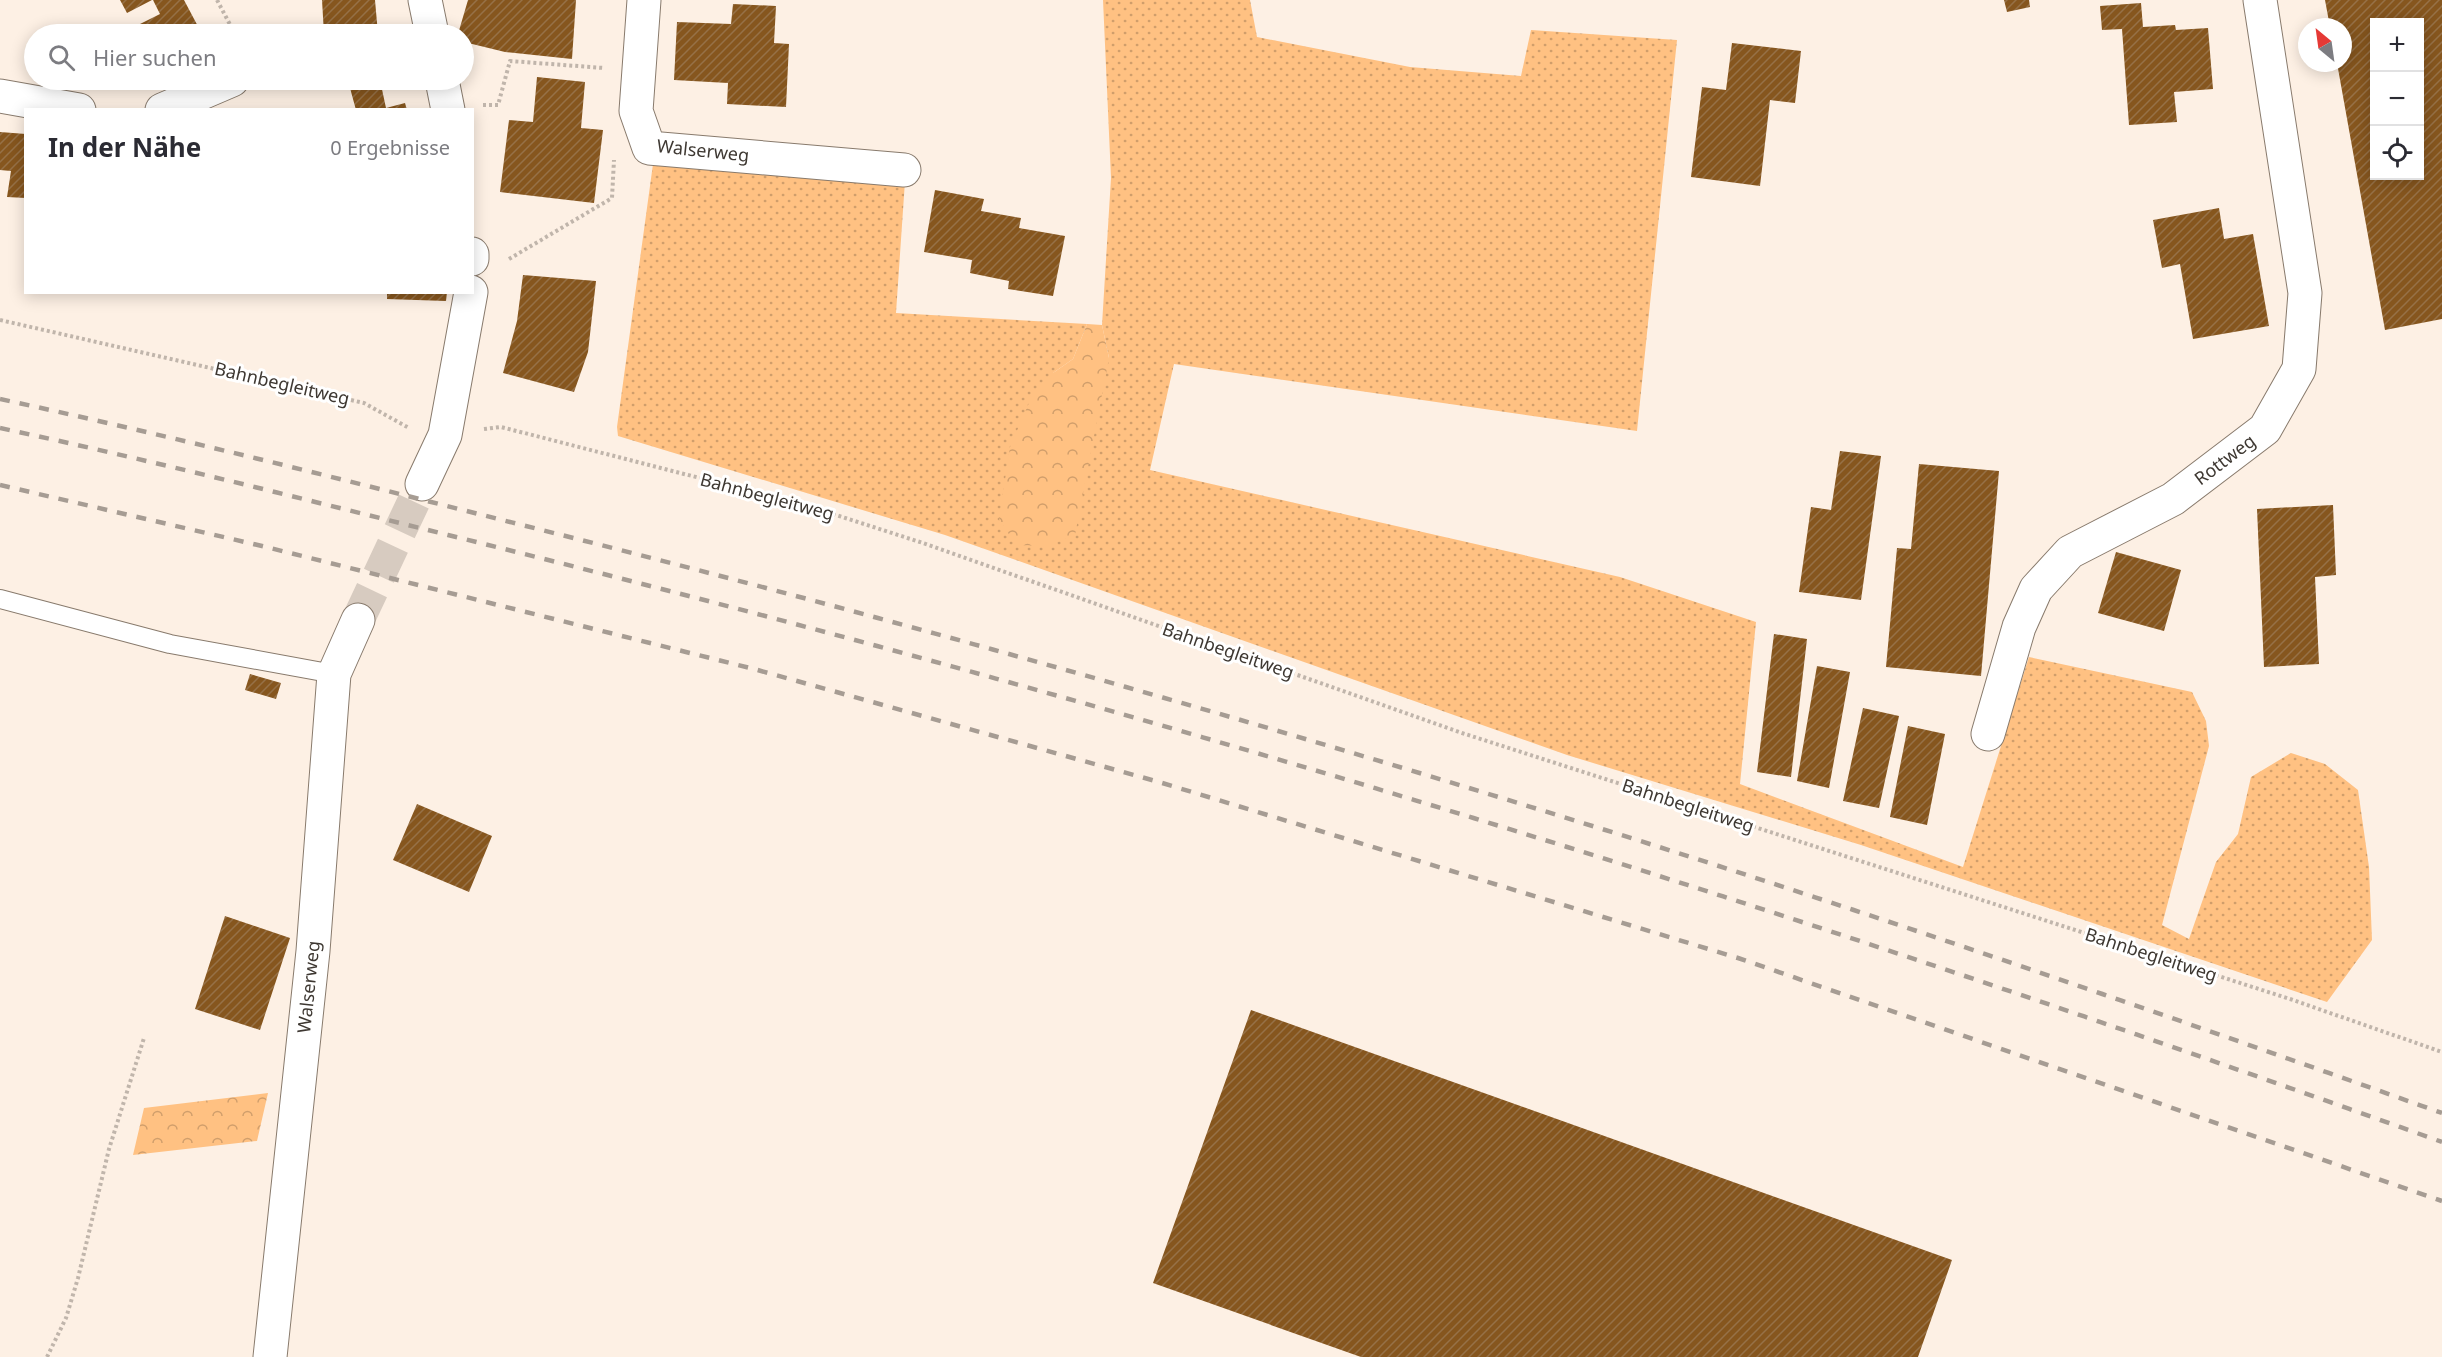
<!DOCTYPE html>
<html lang="de">
<head>
<meta charset="utf-8">
<style>
	:root { --surface:#fff; --page:#f2f2f3; --text:#2b2b33; --muted:#7c7c81; --line:#e1e1e2 }
	body { margin:0; font-family:"Noto Sans",sans-serif; background:var(--page); color:var(--text) }
	.controls { position:absolute; right:18px; top:18px; display:grid; overflow:hidden; border-radius:0px; box-shadow:0 3px 15px #0003 }
	.controls button { width:54px; height:54px; display:grid; place-items:center; padding:0; border:0; border-bottom:2px solid var(--line); background:var(--surface); color:var(--text); font:30px sans-serif }
	.compass { position:absolute; left:2298px; top:18px; width:54px; height:54px; border-radius:50%; background:var(--surface); box-shadow:0 3px 15px #0003; rotate:331deg }
	.list { margin:0; padding:0; list-style:none }
	h2 { display:flex; justify-content:space-between; align-items:center; height:78px; margin:0; padding:0 24px; font-size:26px }
	h2 small { font-size:20px; font-weight:400; color:var(--muted) }
	.icon { flex:none; width:33px; height:33px; fill:none; stroke:currentColor; stroke-width:2; stroke-linecap:round; stroke-linejoin:round }
	.map { position:relative; flex:none; width:2442px; height:1357px; overflow:hidden }
	.search { position:absolute; background:var(--surface); box-shadow:0 3px 15px #0003; left:24px; top:24px; width:450px; height:66px; display:flex; align-items:center; gap:15px; box-sizing:border-box; padding:0 21px; border-radius:33px; color:var(--muted); font-size:22px }
	.panel { position:absolute; background:var(--surface); box-shadow:0 3px 15px #0003; left:24px; top:108px; width:450px; height:186px; border-radius:0px }
	.map>svg:first-child { display:block }
	.grass { fill:url(#grass-dots) }
	.forest { fill:url(#forest-crowns) }
	.building { fill:url(#building-hatch); fill-rule:evenodd }
	.lines { fill:none; stroke-linecap:round; stroke-linejoin:round }
	.minor-tunnel { stroke:#d7cbc0; stroke-width:33; stroke-dasharray:33 16; stroke-linecap:butt }
	.service-casing { stroke:#887a6c; stroke-width:20 }
	.minor-casing { stroke:#887a6c; stroke-width:35 }
	.path { stroke:#c0b5ab; stroke-width:4; stroke-dasharray:3 3; stroke-linecap:butt }
	.service { stroke:#fff; stroke-width:18 }
	.minor { stroke:#fff; stroke-width:33 }
	.rail { stroke:#a69c93; stroke-width:4.5; stroke-dasharray:10 10; stroke-linecap:butt }
	.labels { text-anchor:middle; stroke-width:6; stroke-linejoin:round; paint-order:stroke }
	.street-label { font-size:18px; fill:#3e3832; stroke:#fff }
</style>
</head>
<body>
<div class="map">
<svg width="2442" height="1357" viewBox="0 0 2442 1357">
	<defs>
		<pattern id="grass-dots" width="8" height="8" patternUnits="userSpaceOnUse" patternTransform="scale(1.5)"><rect width="8" height="8" fill="#ffc182"/><path d="M2 2h.1M6 6h.1" fill="none" stroke="#d09e6b" stroke-width="1.8" stroke-linecap="round"/></pattern>
		<pattern id="forest-crowns" width="20" height="18" patternUnits="userSpaceOnUse" patternTransform="scale(1.5)"><rect width="20" height="18" fill="#ffc182"/><path d="M2 6a3 3 0 1 1 6 0M12 15a3 3 0 1 1 6 0" fill="none" stroke="#d09e6b"/></pattern>
		<pattern id="building-hatch" width="6" height="6" patternUnits="userSpaceOnUse" patternTransform="scale(1.5)"><rect width="6" height="6" fill="#86561e"/><path d="M-1 1l2-2M0 6l6-6M5 7l2-2" fill="none" stroke="#967147"/></pattern>
	</defs>
	<rect width="100%" height="100%" fill="#fdf0e4"/>
	<path class="grass" d="M 1103,0 L 1250,0 L 1257,37 L 1410,67 L 1521,76 L 1531,30 L 1677,40 L 1637,431 L 1174,364 L 1150,470 L 1620,577 L 1756,622 L 1740,784 L 1963,867 L 2029,657 L 2192,692 L 2206,721 L 2209,746 L 2162,925 L 2189,939 L 2216,862 L 2238,834 L 2251,777 L 2291,753 L 2325,764 L 2358,790 L 2369,867 L 2372,940 L 2327,1002 L 1861,845 L 1567,755 L 945,535 L 618,436 L 617,427 L 653,164 L 905,181 L 896,313 L 1087,324 L 1073,359 L 1053,373 L 1109,358 L 1102,325 L 1111,178 Z"/>
	<path class="forest" d="M 1087,324 L 1102,325 L 1109,358 L 1075,535 L 1047,546 L 1016,545 L 999,519 L 1010,447 L 1032,396 L 1053,373 L 1073,359 Z
		M 268,1093 L 257,1141 L 133,1155 L 144,1108 Z"/>
	<path class="building" d="M 120,0 L 152,0 L 127,13 Z
		M 153,0 L 184,0 L 202,34 L 138,34 L 134,27 L 160,14 Z
		M 322,0 L 375,0 L 378,34 L 324,34 Z
		M 468,0 L 576,0 L 572,59 L 505,52 L 464,42 L 464,34 L 458,34 Z
		M 2004,0 L 2029,0 L 2030,7 L 2007,12 Z
		M 2325,0 L 2442,0 L 2442,319 L 2385,330 L 2337,63 L 2343,63 L 2343,27 L 2330,27 ZM 2374,22 L 2420,22 L 2420,176 L 2374,176 Z
		M 2141,3 L 2143,27 L 2175,25 L 2176,30 L 2208,28 L 2213,89 L 2174,92 L 2177,122 L 2129,125 L 2122,29 L 2102,30 L 2100,6 Z
		M 733,4 L 776,6 L 774,43 L 789,44 L 786,107 L 727,104 L 728,83 L 674,80 L 677,22 L 731,24 Z
		M 1732,43 L 1801,51 L 1795,103 L 1770,100 L 1760,186 L 1691,177 L 1702,87 L 1726,90 Z
		M 537,77 L 585,82 L 581,128 L 603,130 L 594,203 L 500,192 L 509,120 L 533,122 Z
		M 380,80 L 386,108 L 405,103 L 407,110 L 356,110 L 350,88 Z
		M 0,132 L 26,134 L 26,198 L 7,197 L 11,171 L 0,170 Z
		M 935,190 L 984,199 L 981,211 L 1021,218 L 1019,228 L 1065,236 L 1053,296 L 1008,289 L 1009,281 L 970,273 L 972,260 L 924,252 Z
		M 2219,208 L 2224,239 L 2253,234 L 2269,326 L 2193,339 L 2180,264 L 2162,268 L 2153,220 Z
		M 523,275 L 596,281 L 588,352 L 574,392 L 503,373 L 517,321 Z
		M 387,292 L 447,292 L 446,301 L 387,299 Z
		M 1840,451 L 1881,456 L 1861,600 L 1799,592 L 1811,507 L 1831,510 Z
		M 1919,464 L 1999,471 L 1981,676 L 1886,667 L 1897,548 L 1911,549 Z
		M 2333,505 L 2336,575 L 2315,577 L 2319,664 L 2264,667 L 2257,509 Z
		M 2116,552 L 2181,570 L 2164,631 L 2098,613 Z
		M 1774,634 L 1807,639 L 1791,777 L 1757,772 Z
		M 1817,666 L 1850,672 L 1829,788 L 1797,781 Z
		M 250,674 L 281,683 L 276,699 L 245,690 Z
		M 1863,708 L 1899,716 L 1879,808 L 1843,801 Z
		M 1908,726 L 1945,734 L 1927,825 L 1890,817 Z
		M 417,804 L 492,836 L 469,892 L 393,860 Z
		M 225,916 L 290,938 L 260,1030 L 195,1009 Z
		M 1251,1010 L 1952,1260 L 1918,1357 L 1361,1357 L 1153,1283 Z"/>
	<g class="lines">
		<path class="minor-tunnel" d="M 358,620 L 422,484"/>
		<defs>
			<path id="service" d="M 0,599 L 170,644 L 334,674"/>
			<path id="minor" d="M 425,0 L 432,34
				M 644,0 L 636,111 L 649,148 L 904,170
				M 442,80 L 448,110
				M 0,96 L 79,110
				M 162,110 L 232,80
				M 472,254 L 472,259
				M 422,484 L 445,435 L 471,292
				M 1988,734 L 2019,627 L 2036,589 L 2070,552 L 2173,499 L 2265,429 L 2299,369 L 2305,293 L 2260,0
				M 270,1357 L 313,951 L 334,674 L 358,620"/>
		</defs>
		<use href="#service" class="service-casing"/>
		<use href="#minor" class="minor-casing"/>
		<path class="path" d="M 217,0 L 235,34
			M 483,105 L 498,105 L 510,61 L 604,68
			M 509,259 L 612,198 L 614,160
			M 0,320 L 364,403 L 409,428
			M 484,429 L 501,427 L 805,505 L 923,543 L 1462,733 L 2290,999 L 2442,1052
			M 47,1357 L 66,1318 L 78,1278 L 109,1149 L 144,1038"/>
		<use href="#service" class="service"/>
		<use href="#minor" class="minor"/>
		<path class="rail" d="M 0,399 C 171,436 341,479 510,522 C 861,610 1211,708 1557,815 C 1855,907 2149,1009 2442,1113
			M 0,428 C 150,460 299,498 448,535 C 878,641 1306,762 1728,898 C 1967,975 2205,1057 2442,1142
			M 0,485 L 262,546 L 754,669 L 1159,782 L 1738,958 L 2442,1201"/>
	</g>
	<g class="labels">
		<g class="street-label">
			<text transform="translate(703 151) rotate(6)" y="6">Walserweg</text>
			<text transform="translate(282 384) rotate(13)" y="6">Bahnbegleitweg</text>
			<text transform="translate(2225 460) rotate(-37)" y="6">Rottweg</text>
			<text transform="translate(767 497) rotate(15)" y="6">Bahnbegleitweg</text>
			<text transform="translate(1228 651) rotate(19)" y="6">Bahnbegleitweg</text>
			<text transform="translate(1688 806) rotate(18)" y="6">Bahnbegleitweg</text>
			<text transform="translate(2151 955) rotate(18)" y="6">Bahnbegleitweg</text>
			<text transform="translate(309 987) rotate(-84)" y="6">Walserweg</text>
		</g>
	</g>
</svg>
<div class="controls">
<button>+</button>
<button>−</button>
<button><svg class="icon" aria-label="locate" viewBox="0 0 24 24"><circle cx="12" cy="12" r="6"/><path d="M12 2v4M12 18v4M2 12h4M18 12h4"/></svg></button>
</div>
<svg class="compass" viewBox="-18 -18 36 36"><path d="M0-13l5 13h-10z" fill="#e53935"/><path d="M0 13l5-13h-10z" fill="#7c7c81"/></svg>
<div class="search"><svg class="icon" aria-label="search" viewBox="0 0 24 24"><circle cx="10" cy="10" r="6"/><path d="M15 15l6 6"/></svg>Hier suchen</div>
<section class="panel">
<h2>In der Nähe<small>0 Ergebnisse</small></h2>
<ul class="list">
</ul>
</section>
</div>
</body>
</html>
